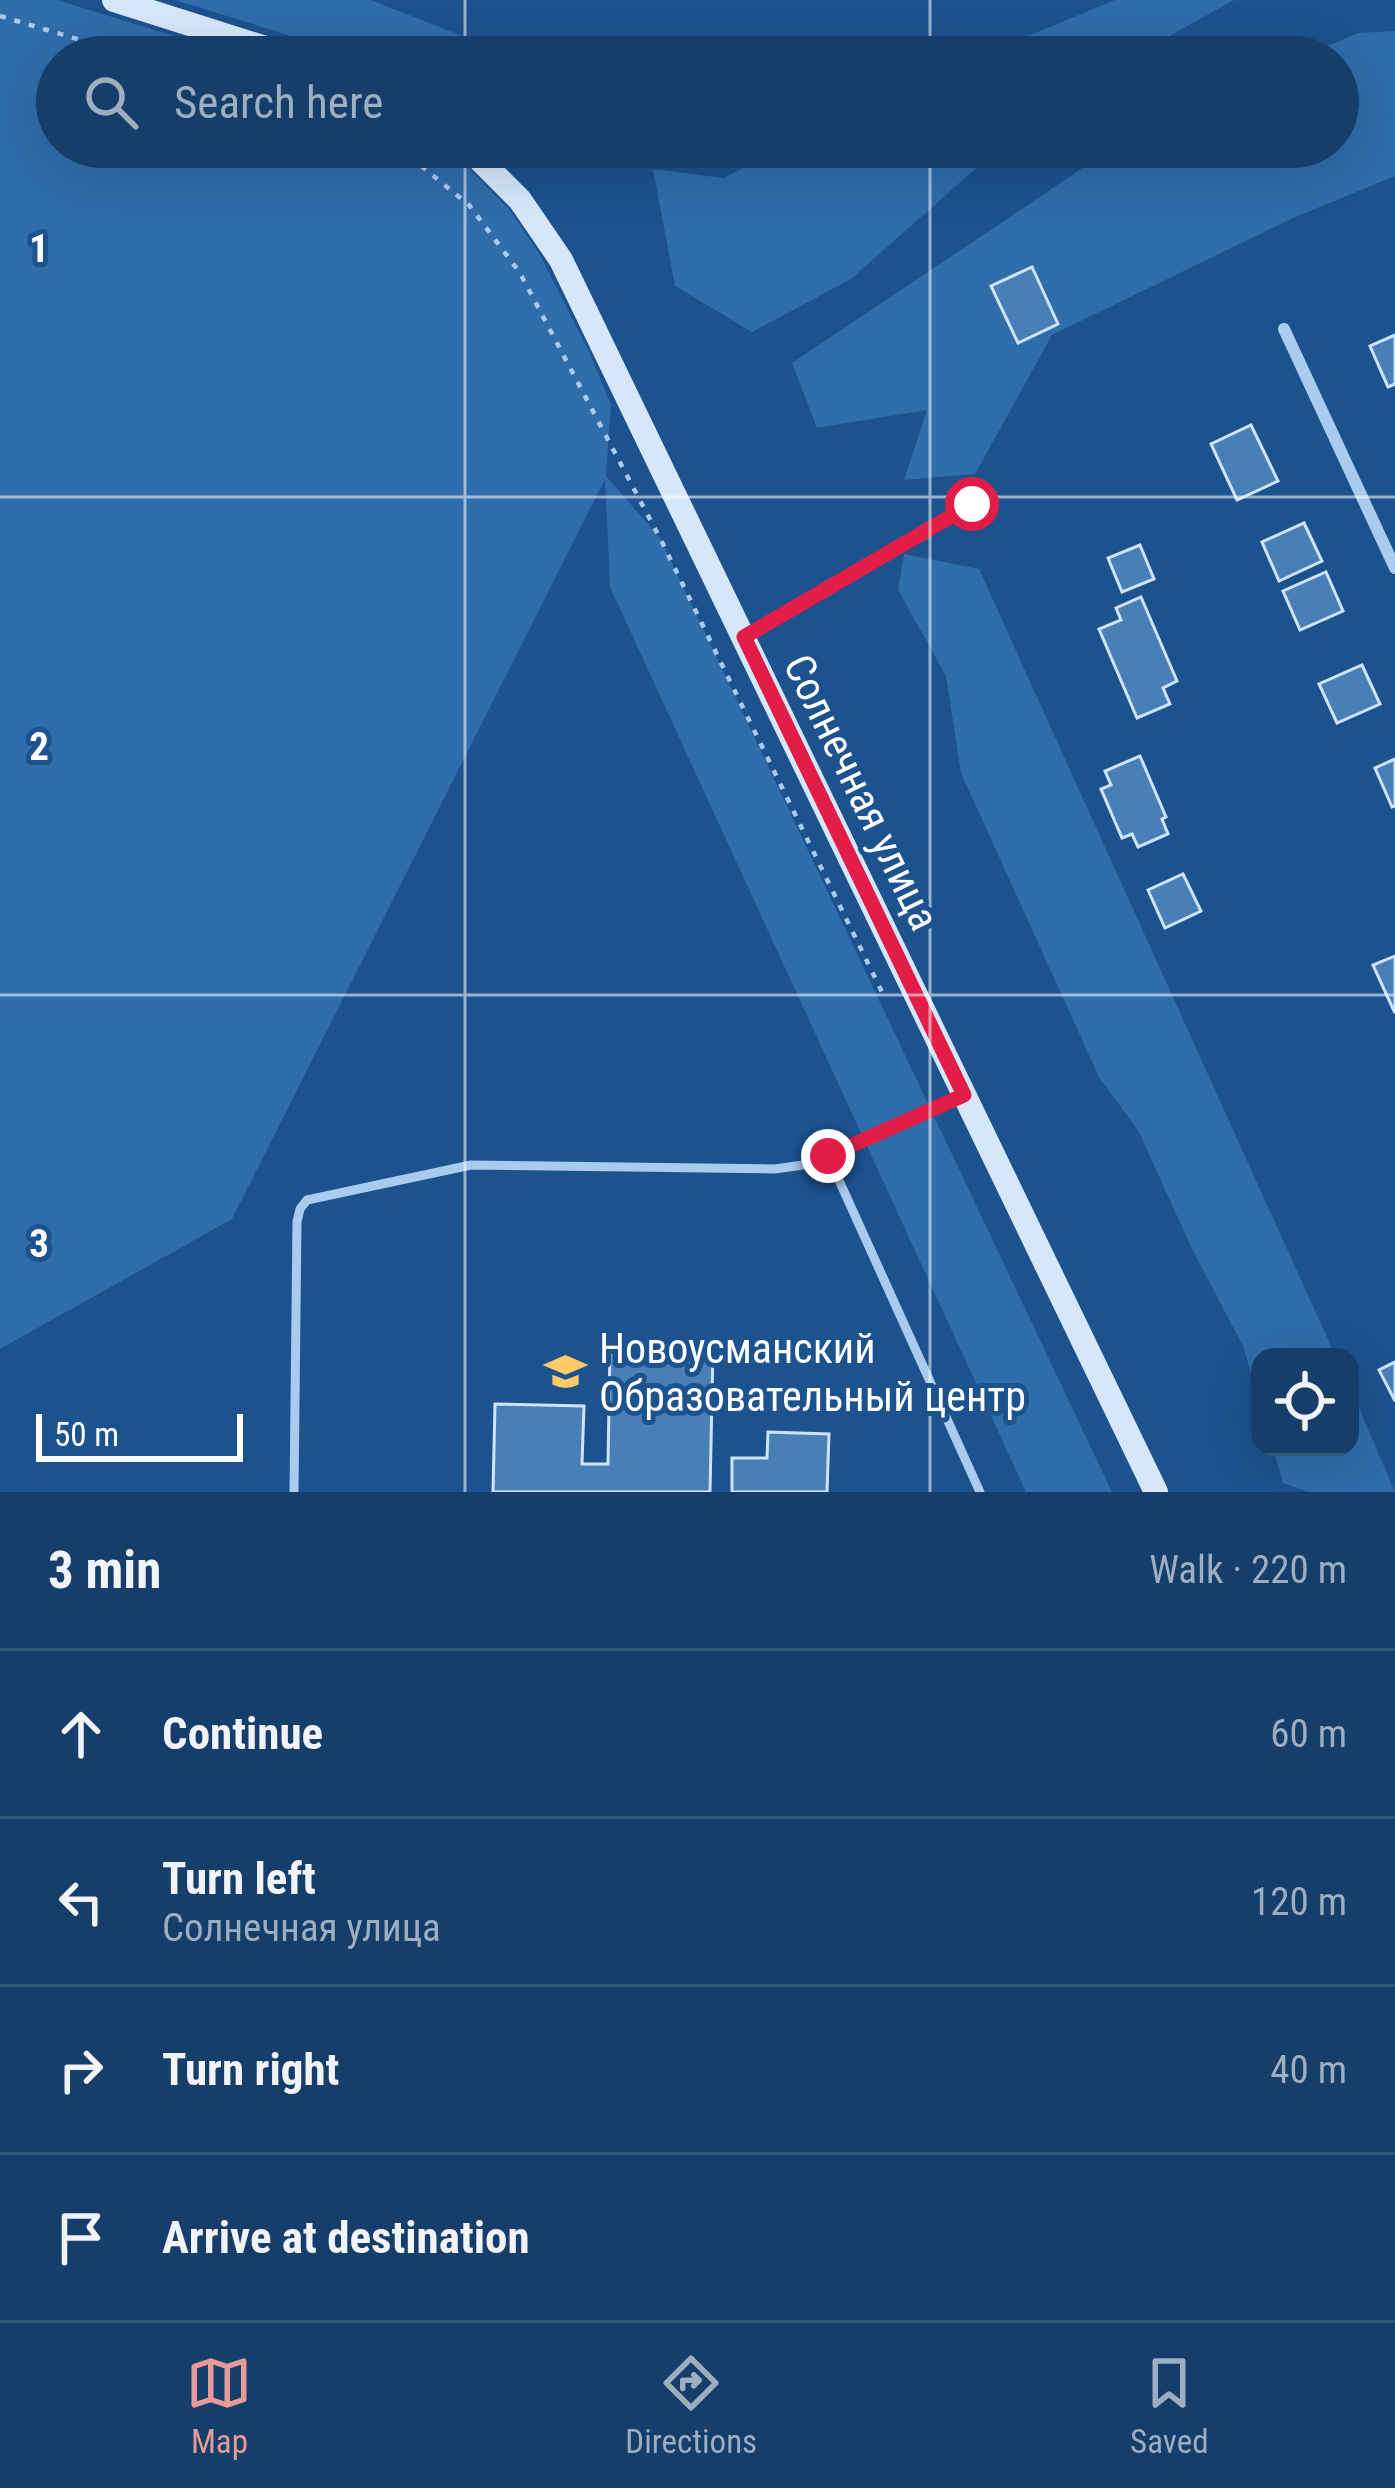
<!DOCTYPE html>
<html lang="en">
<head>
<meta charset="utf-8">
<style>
	:root { --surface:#153e6a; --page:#224972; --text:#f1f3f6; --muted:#9daec1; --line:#34577e; --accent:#e69b98 }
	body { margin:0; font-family:"Roboto Condensed",sans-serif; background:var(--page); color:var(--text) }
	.controls { position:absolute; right:36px; bottom:36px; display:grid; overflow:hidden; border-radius:24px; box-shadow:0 12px 48px #0002 }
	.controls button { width:108px; height:108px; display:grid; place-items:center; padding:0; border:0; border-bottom:3px solid var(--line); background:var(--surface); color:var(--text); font:60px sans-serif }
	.scale { position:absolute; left:36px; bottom:30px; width:207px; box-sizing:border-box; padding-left:12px; border:6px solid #fff; border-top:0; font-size:33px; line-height:42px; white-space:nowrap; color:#fff; -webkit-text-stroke:9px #1c528e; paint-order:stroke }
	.stop { position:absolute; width:36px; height:36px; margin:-27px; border:9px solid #e11d48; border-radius:50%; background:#fff }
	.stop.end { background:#e11d48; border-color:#fff; box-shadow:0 3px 12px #0008 }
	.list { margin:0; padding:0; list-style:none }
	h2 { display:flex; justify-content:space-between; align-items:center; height:156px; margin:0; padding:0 48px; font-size:51px }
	h2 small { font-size:39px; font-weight:400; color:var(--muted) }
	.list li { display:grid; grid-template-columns:78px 1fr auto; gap:36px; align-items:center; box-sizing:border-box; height:168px; padding:0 48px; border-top:3px solid var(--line) }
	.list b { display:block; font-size:45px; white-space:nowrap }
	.list p { margin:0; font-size:39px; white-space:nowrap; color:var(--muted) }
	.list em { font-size:39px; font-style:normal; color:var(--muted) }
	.icon { flex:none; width:66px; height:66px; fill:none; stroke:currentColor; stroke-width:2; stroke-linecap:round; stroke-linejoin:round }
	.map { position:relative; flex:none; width:1395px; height:1492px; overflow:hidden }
	.search { position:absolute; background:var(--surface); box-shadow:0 12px 48px #0002; left:36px; right:36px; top:36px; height:132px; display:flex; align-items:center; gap:30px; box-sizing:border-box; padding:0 42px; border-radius:66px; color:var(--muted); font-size:45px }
	.sheet { height:828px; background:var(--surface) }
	nav { display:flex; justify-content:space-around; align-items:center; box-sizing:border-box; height:168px; border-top:3px solid var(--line); background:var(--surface); font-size:33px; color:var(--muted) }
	nav a { display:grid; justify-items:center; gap:6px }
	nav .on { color:var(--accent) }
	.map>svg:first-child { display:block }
	.green { fill:#2f6dab }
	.building { fill:#497fb7; stroke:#cfe4fa; stroke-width:3 }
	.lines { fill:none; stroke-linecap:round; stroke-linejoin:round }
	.path { stroke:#a9cbed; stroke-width:4.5; stroke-dasharray:6 9; stroke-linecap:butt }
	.lane { stroke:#a9cbed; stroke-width:9 }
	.street { stroke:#a9cbed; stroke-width:12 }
	.secondary { stroke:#d6e7fa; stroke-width:24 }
	.route { stroke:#e11d48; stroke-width:15 }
	.grid { fill:none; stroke:#fff; stroke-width:3; stroke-opacity:0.55 }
	.labels { text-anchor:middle; stroke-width:10; stroke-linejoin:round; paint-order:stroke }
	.street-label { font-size:42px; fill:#fff; stroke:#1c528e }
	.poi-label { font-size:42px; fill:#fff; stroke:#1c528e; text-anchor:start }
	.grid-label { font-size:39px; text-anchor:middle; font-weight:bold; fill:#fff; stroke:#1c528e; stroke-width:10; stroke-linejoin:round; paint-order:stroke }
</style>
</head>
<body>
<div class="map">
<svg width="1395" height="1492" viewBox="0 0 1395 1492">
	<rect width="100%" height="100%" fill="#1c528e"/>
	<path class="green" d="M 0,0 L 57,0 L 242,57 L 57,57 L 57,147 L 442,147 L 461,160 L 510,210 L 540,255 L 589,352 L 611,404 L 606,476 L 660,538 L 1112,1492 L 1026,1492 L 610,587 L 605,479 L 232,1219 L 0,1349 Z
		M 175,0 L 371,0 L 516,57 L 359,57 Z
		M 1115,0 L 1234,0 L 1132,57 L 977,57 Z
		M 1395,31 L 1395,176 L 1293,218 L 1052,335 L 975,474 L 904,480 L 927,410 L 817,428 L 792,363 L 1114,147 L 1338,147 L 1338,57 L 1302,57 L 1358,33 Z
		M 517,147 L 743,147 L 705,158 L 529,153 Z
		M 783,147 L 1000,147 L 851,279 L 752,332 L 675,286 L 653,169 L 724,178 Z
		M 904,554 L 979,569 L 1336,1357 L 1260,1357 L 1260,1403 L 1243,1346 L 1192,1249 L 1139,1132 L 1099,1077 L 961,773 L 946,676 L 898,590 Z
		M 1350,1387 L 1395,1492 L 1308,1492 L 1283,1483 L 1273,1447 L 1350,1447 Z"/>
	<path class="building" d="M 1032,267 L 1058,324 L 1018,343 L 991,286 Z
		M 1395,335 L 1395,384 L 1388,387 L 1370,346 Z
		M 1251,425 L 1278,481 L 1237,500 L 1211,444 Z
		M 1304,523 L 1322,561 L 1279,581 L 1262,542 Z
		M 1140,545 L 1154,579 L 1122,592 L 1108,558 Z
		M 1326,572 L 1343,611 L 1300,630 L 1283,591 Z
		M 1141,597 L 1177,681 L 1163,688 L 1170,704 L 1137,718 L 1099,629 L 1121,620 L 1116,608 Z
		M 1362,665 L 1380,704 L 1337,723 L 1319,684 Z
		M 1140,756 L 1166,817 L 1162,819 L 1168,834 L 1138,847 L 1132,834 L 1122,838 L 1101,789 L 1111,785 L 1105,771 Z
		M 1395,759 L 1395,806 L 1392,807 L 1375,768 Z
		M 1183,874 L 1201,911 L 1165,928 L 1148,890 Z
		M 1395,956 L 1395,1013 L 1373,965 Z
		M 610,1345 L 713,1348 L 710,1492 L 493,1492 L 495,1404 L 584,1406 L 582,1464 L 608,1464 Z
		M 1395,1362 L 1395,1401 L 1379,1370 Z
		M 768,1432 L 829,1434 L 827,1492 L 732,1492 L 732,1458 L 767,1458 Z"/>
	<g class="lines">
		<path class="path" d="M 0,16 L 138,57
			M 398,147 L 469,205 L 520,273 L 662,542 L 883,994"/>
		<path class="lane" d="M 828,1156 L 980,1492
			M 294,1492 L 297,1222 L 300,1209 L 307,1200 L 471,1165 L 775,1169 L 803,1165 L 960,1097"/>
		<path class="street" d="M 1284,329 L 1395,568
			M 744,637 L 972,504"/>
		<path class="secondary" d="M 114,0 L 294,57
			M 467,147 L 520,200 L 561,260 L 1156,1492"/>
	</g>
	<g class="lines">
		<path class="route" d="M 828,1156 L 964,1095 L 744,637 L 972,504"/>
	</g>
	<path class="grid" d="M 465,0 L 465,57M 930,0 L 930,57M 465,147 L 465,1492M 930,147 L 930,1492M 0,497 L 1395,497M 0,995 L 1395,995"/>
	<defs>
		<symbol id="school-bare" viewBox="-9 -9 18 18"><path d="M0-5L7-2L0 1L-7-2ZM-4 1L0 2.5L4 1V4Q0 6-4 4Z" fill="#fecb66" stroke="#1c528e" stroke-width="2.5" paint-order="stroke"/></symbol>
	</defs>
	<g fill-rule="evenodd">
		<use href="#school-bare" x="536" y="1342" width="59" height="59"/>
	</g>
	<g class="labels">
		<g class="street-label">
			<text transform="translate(862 792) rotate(64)" y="15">Солнечная улица</text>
		</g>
		<g class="poi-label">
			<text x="599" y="1363">Новоусманский<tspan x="599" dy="48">Образовательный центр</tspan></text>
		</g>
	</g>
	<g class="grid-label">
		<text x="39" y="262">1</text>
		<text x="39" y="760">2</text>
		<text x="39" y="1257">3</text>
	</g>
</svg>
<div class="controls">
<button><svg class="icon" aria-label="locate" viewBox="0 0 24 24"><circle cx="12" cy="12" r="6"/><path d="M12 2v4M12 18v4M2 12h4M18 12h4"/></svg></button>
</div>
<div class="scale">50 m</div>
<div class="stop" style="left:972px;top:504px"></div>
<div class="stop end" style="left:828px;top:1156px"></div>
<div class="search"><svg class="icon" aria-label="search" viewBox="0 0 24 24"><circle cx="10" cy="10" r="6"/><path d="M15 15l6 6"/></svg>Search here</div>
</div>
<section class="sheet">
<h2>3 min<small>Walk · 220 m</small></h2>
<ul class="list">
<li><svg class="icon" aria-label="ahead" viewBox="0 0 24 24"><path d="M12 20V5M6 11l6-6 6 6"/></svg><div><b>Continue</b></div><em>60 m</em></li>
<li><svg class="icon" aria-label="left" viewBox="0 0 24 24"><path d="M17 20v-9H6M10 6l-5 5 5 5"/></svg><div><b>Turn left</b><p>Солнечная улица</p></div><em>120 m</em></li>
<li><svg class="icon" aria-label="right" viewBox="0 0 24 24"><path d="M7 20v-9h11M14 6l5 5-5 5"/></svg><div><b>Turn right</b></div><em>40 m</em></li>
<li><svg class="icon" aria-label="arrive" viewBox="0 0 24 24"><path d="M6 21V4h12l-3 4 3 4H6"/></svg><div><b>Arrive at destination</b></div></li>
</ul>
</section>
<nav>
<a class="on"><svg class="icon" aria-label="map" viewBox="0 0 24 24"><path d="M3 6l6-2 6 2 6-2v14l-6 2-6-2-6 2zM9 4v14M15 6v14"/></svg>Map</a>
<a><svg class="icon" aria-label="directions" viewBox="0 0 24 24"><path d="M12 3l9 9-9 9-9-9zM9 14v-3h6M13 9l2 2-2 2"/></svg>Directions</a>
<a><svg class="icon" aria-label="saved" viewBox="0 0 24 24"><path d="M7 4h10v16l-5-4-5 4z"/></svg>Saved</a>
</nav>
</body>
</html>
